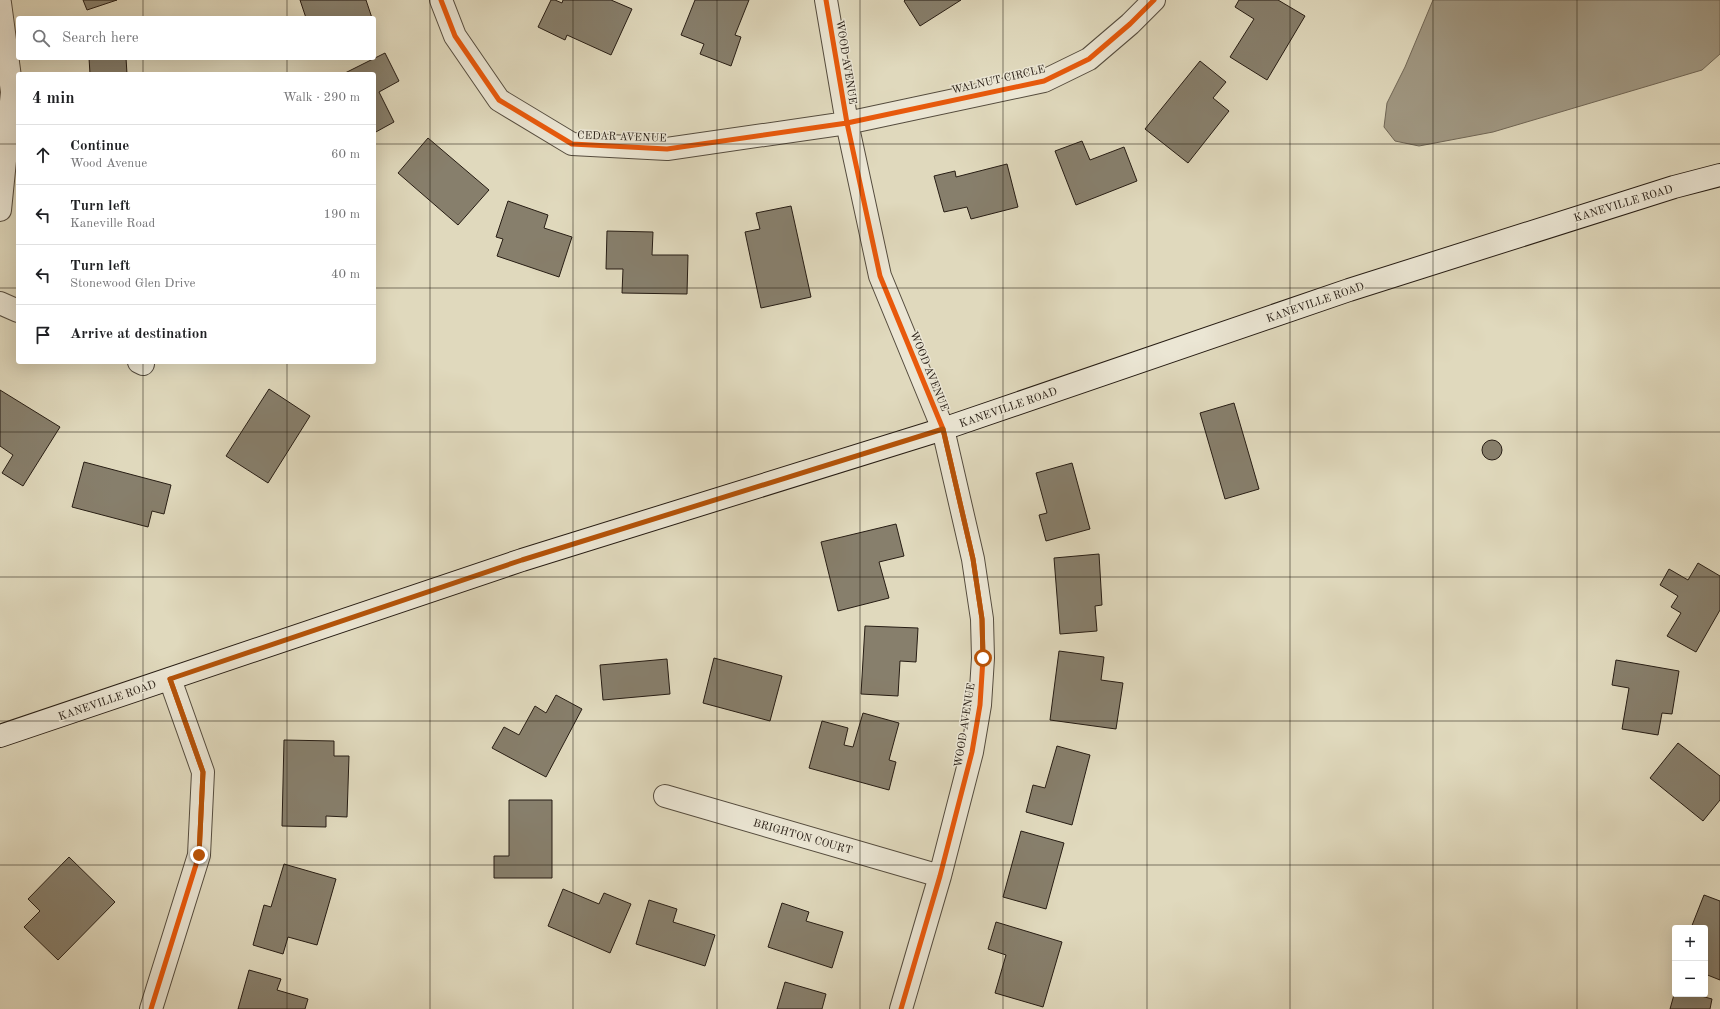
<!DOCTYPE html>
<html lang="en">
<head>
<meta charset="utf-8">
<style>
	:root { --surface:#fff; --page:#f2f2f2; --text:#202124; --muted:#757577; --line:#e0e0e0 }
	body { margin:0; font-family:"Old Standard TT",serif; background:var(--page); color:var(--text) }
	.controls { position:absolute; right:12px; bottom:12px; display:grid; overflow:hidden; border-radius:4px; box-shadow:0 4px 16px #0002 }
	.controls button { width:36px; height:36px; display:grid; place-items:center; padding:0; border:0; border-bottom:1px solid var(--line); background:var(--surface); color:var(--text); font:20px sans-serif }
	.stop { position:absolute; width:12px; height:12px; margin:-9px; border:3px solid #b45309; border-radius:50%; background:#fff }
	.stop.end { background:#b45309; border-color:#fff; box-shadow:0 1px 4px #0008 }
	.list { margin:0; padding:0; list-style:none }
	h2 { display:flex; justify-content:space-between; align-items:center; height:52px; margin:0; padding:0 16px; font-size:17px }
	h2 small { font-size:13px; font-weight:400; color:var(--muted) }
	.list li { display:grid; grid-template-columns:26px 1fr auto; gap:12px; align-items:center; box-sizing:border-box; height:60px; padding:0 16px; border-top:1px solid var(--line) }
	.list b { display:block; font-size:15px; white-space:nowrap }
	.list p { margin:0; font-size:13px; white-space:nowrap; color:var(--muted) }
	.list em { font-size:13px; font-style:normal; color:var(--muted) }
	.icon { flex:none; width:22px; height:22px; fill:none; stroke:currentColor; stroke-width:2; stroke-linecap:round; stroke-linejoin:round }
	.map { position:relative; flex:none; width:1720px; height:1009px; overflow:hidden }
	.search { position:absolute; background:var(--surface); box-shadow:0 4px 16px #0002; left:16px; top:16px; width:360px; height:44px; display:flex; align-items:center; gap:10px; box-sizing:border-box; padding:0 14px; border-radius:4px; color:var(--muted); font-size:15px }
	.panel { position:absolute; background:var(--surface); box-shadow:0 4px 16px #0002; left:16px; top:72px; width:360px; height:292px; border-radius:4px }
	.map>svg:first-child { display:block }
	.water { fill:#a19984; stroke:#706757 }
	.building { fill:#877f6c; stroke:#271d14 }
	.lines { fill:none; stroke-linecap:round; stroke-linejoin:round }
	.minor-casing { stroke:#554c3e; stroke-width:24 }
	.secondary-casing { stroke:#271d14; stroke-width:24 }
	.minor { stroke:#ebe6d4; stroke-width:22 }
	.secondary { stroke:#ebe6d4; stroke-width:22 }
	.cycleway-casing { stroke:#ebe6d4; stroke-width:8 }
	.cycleway { stroke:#e8590c; stroke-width:5 }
	.route { stroke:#b45309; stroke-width:5 }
	.grid { fill:none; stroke:#271d14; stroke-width:1; stroke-opacity:0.55 }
	.labels { text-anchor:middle; stroke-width:3; stroke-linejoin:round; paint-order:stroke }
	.street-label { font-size:11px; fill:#271d14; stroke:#ebe6d4 }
</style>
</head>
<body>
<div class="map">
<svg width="1720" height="1009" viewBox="0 0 1720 1009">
	<rect width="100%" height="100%" fill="#e0d9bd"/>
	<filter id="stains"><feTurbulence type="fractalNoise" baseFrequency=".005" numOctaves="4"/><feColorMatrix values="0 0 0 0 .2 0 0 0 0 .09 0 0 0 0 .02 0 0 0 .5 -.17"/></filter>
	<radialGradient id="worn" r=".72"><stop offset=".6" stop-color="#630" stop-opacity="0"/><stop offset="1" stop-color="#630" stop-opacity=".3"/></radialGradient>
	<path class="water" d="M 1433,0 L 1720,0 L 1720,54 L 1702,70 L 1493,132 L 1419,146 L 1395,141 L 1384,127 L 1387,103 L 1405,67 Z"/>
	<path class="building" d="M 83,0 L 117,0 L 87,10 Z
		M 300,0 L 366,0 L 372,18 L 306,18 Z
		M 551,0 L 555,0 L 562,3 L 563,0 L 611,0 L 632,9 L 611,55 L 567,35 L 565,40 L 538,27 Z
		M 695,0 L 749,0 L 735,35 L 741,37 L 731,66 L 700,54 L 704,44 L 681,35 Z
		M 905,0 L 961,0 L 920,26 L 904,1 Z
		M 1239,0 L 1278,0 L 1305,16 L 1267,80 L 1230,57 L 1254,19 L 1235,7 Z
		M 385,53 L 399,81 L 379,92 L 394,122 L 374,133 L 374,74 L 343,74 Z
		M 89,58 L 126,58 L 127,74 L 90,74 Z
		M 1200,61 L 1226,82 L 1213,98 L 1229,111 L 1188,163 L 1145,129 Z
		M 428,138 L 489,190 L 458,225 L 398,173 Z
		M 1082,141 L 1090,160 L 1124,147 L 1137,181 L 1076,205 L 1055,151 Z
		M 1007,164 L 1018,207 L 971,219 L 967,207 L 944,212 L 934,176 L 955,171 L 956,177 Z
		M 508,201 L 548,215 L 544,228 L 572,237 L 559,277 L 497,256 L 503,239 L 496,237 Z
		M 791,206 L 811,297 L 761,308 L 745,232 L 760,229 L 756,213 Z
		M 607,231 L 653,232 L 652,255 L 688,255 L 687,294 L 622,293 L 623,269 L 606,269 Z
		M 269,389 L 310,416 L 268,483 L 226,456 Z
		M 0,390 L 60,427 L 23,486 L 2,473 L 13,455 L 0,446 Z
		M 1234,403 L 1259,489 L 1225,499 L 1200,413 Z
		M1482 450a10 10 0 1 1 20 0a10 10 0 1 1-20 0Z
		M 84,462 L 171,485 L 164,514 L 152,511 L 148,527 L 72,507 Z
		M 1072,463 L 1090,529 L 1046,541 L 1039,515 L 1047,513 L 1036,473 Z
		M 896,524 L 904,556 L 879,562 L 889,598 L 838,611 L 821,542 Z
		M 1099,554 L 1102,605 L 1095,606 L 1097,631 L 1060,634 L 1054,558 Z
		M 1698,563 L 1720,576 L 1720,610 L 1696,652 L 1667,636 L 1681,613 L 1671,607 L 1678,596 L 1660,585 L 1669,569 L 1688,580 Z
		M 865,626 L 918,628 L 916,662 L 900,661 L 898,696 L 861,694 Z
		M 1059,651 L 1104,657 L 1101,680 L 1123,683 L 1116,729 L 1050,720 Z
		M 714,658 L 782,676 L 770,721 L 703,703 Z
		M 667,659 L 670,694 L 603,700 L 600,665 Z
		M 1616,660 L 1679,671 L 1672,714 L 1662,713 L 1658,735 L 1622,729 L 1629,688 L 1612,685 Z
		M 556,695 L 582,709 L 546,777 L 492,748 L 504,727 L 519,735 L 535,706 L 546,713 Z
		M 863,713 L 899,723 L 889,760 L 896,762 L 889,790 L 809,768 L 822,721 L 848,728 L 844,745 L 853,747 Z
		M 284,740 L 334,741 L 334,756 L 349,756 L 347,817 L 326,816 L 326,827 L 282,826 Z
		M 1678,743 L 1720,776 L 1720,800 L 1703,821 L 1650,778 Z
		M 1057,746 L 1090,755 L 1072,825 L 1026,812 L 1033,785 L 1045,788 Z
		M 509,800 L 552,800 L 552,878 L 494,878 L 494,856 L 509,856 Z
		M 1021,831 L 1064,843 L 1046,909 L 1003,897 Z
		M 69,857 L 115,902 L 58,960 L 24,927 L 40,911 L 28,899 Z
		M 284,864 L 336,879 L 317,945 L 288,937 L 283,954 L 253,945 L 264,905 L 271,907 Z
		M 563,889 L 599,904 L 604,893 L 631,904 L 610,953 L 548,926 Z
		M 1704,895 L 1720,901 L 1720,980 L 1705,974 L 1705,928 L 1691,928 Z
		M 649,900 L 677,909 L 673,922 L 715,935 L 705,966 L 636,944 Z
		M 782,903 L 809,912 L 806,921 L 843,932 L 832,968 L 768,947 Z
		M 996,922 L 1062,942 L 1043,1007 L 995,993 L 1006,955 L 988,949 Z
		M 249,970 L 281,979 L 277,990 L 308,999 L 305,1009 L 238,1009 Z
		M 785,982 L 826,994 L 822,1009 L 777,1009 Z
		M 1675,991 L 1675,994 L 1694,994 L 1712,999 L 1710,1009 L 1670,1009 Z"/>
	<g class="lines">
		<defs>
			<path id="minor" d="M 441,0 L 455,36 L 499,100 L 572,144 L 667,149 L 847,123 L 1044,81 L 1089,59 L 1130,24 L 1154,0
				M 826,0 L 847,123 L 880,276 L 943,429 L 973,559 L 982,619 L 983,658 L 980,705 L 972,752 L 940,876 L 901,1009
				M 0,3 L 12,92 L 0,210
				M 0,303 L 18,311
				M 139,362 L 143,364
				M 665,796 L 940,876
				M 151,1009 L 199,855 L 203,772 L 170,679"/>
			<path id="secondary" d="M 0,736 L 522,560 L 943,429 L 1349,290 L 1674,187 L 1720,175"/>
		</defs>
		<use href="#minor" class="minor-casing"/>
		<use href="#secondary" class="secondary-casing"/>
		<use href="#minor" class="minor"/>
		<use href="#secondary" class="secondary"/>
		<defs>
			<path id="cycleway" d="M 441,0 L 455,36 L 499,100 L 572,144 L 667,149 L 847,123 L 1044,81 L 1089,59 L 1130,24 L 1154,0
				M 826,0 L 847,123 L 880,276 L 943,429 L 973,559 L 982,619 L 983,658 L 980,705 L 972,752 L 940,876 L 901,1009
				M 151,1009 L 199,855 L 203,772 L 170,679"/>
		</defs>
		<use href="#cycleway" class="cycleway-casing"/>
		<use href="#cycleway" class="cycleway"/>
	</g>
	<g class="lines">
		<path class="route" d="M 199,855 L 203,772 L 170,679 L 522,560 L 943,429 L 973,559 L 982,619 L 983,658"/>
	</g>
	<path class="grid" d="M 143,0 L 143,18M 287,0 L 287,18M 430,0 L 430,1009M 573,0 L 573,1009M 717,0 L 717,1009M 860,0 L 860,1009M 1003,0 L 1003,1009M 1147,0 L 1147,1009M 1290,0 L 1290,1009M 1433,0 L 1433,1009M 1577,0 L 1577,1009M 143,58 L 143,74M 287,58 L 287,74M 0,144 L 18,144M 374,144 L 1720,144M 0,288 L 18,288M 374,288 L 1720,288M 143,362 L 143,1009M 287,362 L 287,1009M 0,432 L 1720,432M 0,577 L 1720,577M 0,721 L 1720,721M 0,865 L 1720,865"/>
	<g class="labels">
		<g class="street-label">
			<text transform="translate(847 62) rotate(81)" y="4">WOOD AVENUE</text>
			<text transform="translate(998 79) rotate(-13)" y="4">WALNUT CIRCLE</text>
			<text transform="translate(622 136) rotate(2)" y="4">CEDAR AVENUE</text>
			<text transform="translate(1623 203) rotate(-17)" y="4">KANEVILLE ROAD</text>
			<text transform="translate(1315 302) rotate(-19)" y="4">KANEVILLE ROAD</text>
			<text transform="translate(930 371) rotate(68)" y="4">WOOD AVENUE</text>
			<text transform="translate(1008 407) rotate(-19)" y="4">KANEVILLE ROAD</text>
			<text transform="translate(107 700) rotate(-19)" y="4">KANEVILLE ROAD</text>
			<text transform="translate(964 725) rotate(-81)" y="4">WOOD AVENUE</text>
			<text transform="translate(803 836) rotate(16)" y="4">BRIGHTON COURT</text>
		</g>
	</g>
	<rect width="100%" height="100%" filter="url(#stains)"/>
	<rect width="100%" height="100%" fill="url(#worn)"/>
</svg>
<div class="controls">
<button>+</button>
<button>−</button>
</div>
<div class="stop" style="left:983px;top:658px"></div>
<div class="stop end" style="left:199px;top:855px"></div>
<div class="search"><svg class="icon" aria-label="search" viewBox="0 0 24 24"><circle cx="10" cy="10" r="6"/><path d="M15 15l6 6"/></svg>Search here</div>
<section class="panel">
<h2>4 min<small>Walk · 290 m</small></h2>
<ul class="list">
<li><svg class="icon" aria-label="ahead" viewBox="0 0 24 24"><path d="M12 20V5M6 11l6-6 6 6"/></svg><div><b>Continue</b><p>Wood Avenue</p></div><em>60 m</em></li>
<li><svg class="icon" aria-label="left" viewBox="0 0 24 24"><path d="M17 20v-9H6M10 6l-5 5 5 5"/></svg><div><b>Turn left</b><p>Kaneville Road</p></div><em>190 m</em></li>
<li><svg class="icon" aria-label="left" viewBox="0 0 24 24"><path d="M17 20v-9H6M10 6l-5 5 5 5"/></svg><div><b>Turn left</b><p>Stonewood Glen Drive</p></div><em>40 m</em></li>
<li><svg class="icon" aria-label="arrive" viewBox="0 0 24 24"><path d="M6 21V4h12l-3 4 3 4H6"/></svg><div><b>Arrive at destination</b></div></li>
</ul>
</section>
</div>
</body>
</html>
